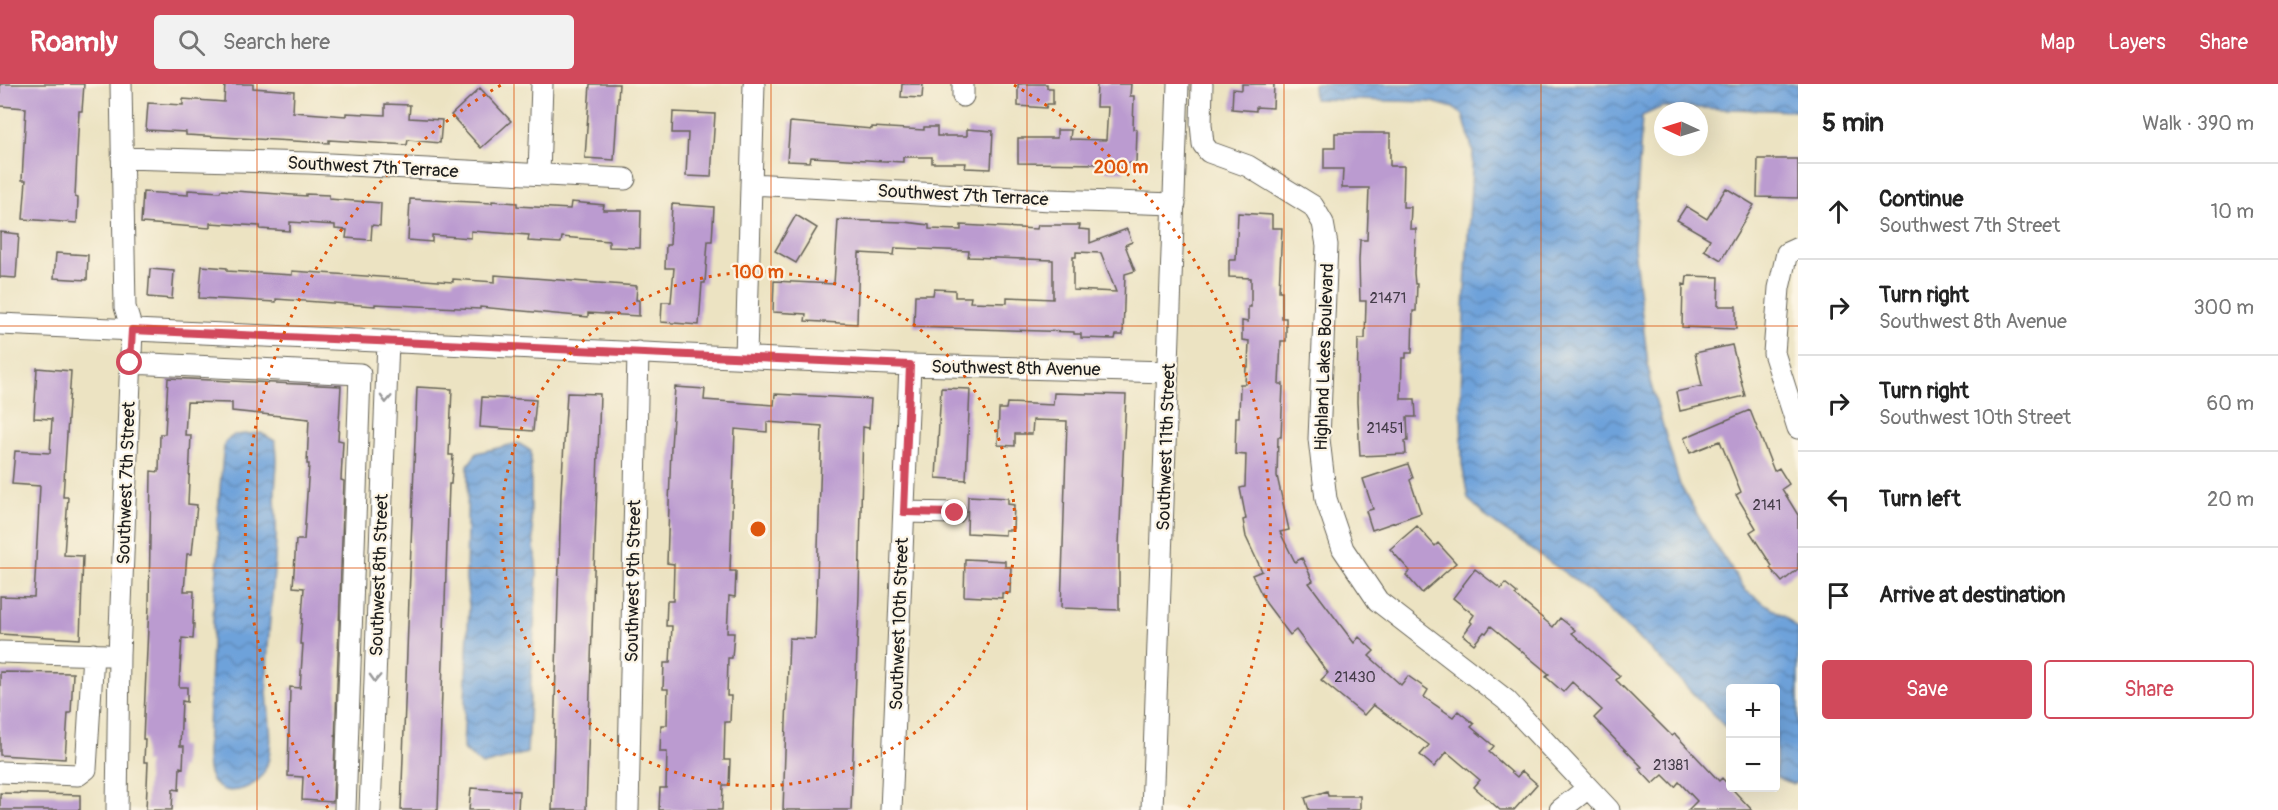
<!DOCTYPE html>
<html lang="en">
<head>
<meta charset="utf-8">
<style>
	:root { --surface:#fff; --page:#f2f2f2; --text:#222; --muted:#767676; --line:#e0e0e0; --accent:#d1495b }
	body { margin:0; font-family:Pangolin,sans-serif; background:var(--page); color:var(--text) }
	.controls { position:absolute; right:18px; bottom:18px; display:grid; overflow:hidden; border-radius:6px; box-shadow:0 6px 24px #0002 }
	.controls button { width:54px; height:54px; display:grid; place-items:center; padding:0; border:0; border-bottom:2px solid var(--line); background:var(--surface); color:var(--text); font:30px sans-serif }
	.compass { position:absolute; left:1654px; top:18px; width:54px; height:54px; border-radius:50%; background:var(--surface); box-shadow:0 6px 24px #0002; rotate:274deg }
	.stop { position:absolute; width:18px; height:18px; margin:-14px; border:4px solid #d1495b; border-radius:50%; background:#fff }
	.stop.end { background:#d1495b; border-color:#fff; box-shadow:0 2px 6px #0008 }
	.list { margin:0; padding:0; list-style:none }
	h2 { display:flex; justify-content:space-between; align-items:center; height:78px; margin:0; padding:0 24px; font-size:26px }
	h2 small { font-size:20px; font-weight:400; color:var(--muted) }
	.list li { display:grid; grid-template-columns:39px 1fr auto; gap:18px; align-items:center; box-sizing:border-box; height:96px; padding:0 24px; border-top:2px solid var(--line) }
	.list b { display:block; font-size:22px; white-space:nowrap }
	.list p { margin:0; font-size:20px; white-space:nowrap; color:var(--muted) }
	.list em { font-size:20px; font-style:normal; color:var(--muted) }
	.actions { display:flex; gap:12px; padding:18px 24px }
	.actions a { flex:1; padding:14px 0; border:2px solid var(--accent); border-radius:6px; text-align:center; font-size:21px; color:var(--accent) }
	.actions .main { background:var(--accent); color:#fff }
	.icon { flex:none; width:33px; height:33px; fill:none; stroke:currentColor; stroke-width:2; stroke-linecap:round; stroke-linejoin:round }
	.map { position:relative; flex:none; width:1798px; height:726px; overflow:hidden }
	header { display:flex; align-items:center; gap:36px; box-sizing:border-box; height:84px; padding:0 30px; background:var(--accent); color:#fff }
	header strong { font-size:28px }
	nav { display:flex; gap:33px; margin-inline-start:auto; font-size:21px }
	.search { width:420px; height:54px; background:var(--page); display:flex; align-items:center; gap:15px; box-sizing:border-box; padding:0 21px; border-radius:6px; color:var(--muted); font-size:22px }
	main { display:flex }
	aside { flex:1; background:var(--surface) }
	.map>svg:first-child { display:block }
	.water { fill:url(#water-waves); stroke:#455f7b; stroke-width:1.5 }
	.building { fill:#bb9bd0; fill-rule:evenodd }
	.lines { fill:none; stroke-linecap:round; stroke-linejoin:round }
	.minor-casing { stroke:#656256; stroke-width:23 }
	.minor { stroke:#fff; stroke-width:21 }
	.oneway { stroke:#999 }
	.route { stroke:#d1495b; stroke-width:8 }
	.grid { fill:none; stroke:#de560d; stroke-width:1.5; stroke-opacity:0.55 }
	.ring { fill:none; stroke:#de560d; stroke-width:3; stroke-dasharray:3 6 }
	.labels { text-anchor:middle; stroke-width:4.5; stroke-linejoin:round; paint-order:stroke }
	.number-label { font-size:15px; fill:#443c49 }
	.street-label { font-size:18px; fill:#1c1c1c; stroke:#fcf5e5 }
	.centre { fill:#de560d; stroke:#fcf5e5; stroke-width:3 }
	.ring-label { font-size:18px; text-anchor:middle; font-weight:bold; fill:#de560d; stroke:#fcf5e5; stroke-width:4.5; stroke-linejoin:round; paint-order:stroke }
</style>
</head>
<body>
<header>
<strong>Roamly</strong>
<div class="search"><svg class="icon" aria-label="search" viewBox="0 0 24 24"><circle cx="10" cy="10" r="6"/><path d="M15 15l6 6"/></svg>Search here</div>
<nav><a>Map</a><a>Layers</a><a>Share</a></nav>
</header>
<main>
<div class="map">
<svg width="1798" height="726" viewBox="0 0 1798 726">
	<defs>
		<pattern id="water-waves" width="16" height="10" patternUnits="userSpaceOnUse" patternTransform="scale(1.5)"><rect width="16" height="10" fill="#6ea2da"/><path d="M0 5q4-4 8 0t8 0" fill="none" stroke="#5a83b0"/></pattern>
	</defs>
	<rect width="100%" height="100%" fill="#fcf5e5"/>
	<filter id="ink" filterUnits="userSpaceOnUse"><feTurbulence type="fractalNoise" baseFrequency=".0167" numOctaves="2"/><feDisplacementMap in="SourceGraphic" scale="12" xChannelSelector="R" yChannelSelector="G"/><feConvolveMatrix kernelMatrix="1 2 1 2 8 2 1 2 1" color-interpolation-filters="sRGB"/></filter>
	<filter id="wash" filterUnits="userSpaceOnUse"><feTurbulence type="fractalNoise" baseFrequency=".008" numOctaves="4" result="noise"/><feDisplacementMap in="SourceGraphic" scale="24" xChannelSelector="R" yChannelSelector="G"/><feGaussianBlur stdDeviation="1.35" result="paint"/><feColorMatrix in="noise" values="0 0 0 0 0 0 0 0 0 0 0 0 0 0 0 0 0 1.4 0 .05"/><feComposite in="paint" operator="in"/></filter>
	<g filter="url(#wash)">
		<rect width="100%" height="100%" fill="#ece3c2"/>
		<path class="water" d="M 1313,0 L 1798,0 L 1798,27 L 1662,23 L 1642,32 L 1634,164 L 1650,297 L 1680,401 L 1714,459 L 1746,507 L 1785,533 L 1798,545 L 1798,698 L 1793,700 L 1776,693 L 1776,604 L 1730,604 L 1730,648 L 1650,565 L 1575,496 L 1490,436 L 1468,415 L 1462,380 L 1461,306 L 1465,204 L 1473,68 L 1463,31 L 1453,24 L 1432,18 L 1314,15 Z
			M 261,349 L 275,357 C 279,374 276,389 275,406 C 275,423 277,440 276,457 C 274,505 266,554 267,603 C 267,630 277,662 264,688 C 257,703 231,713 217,702 C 207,694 207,679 207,668 L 214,515 L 219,464 L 217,438 L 223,370 L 225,358 L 234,351 Z
			M 518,359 L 531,367 L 531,432 L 537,490 L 527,669 L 482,681 L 463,665 L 469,522 L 466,495 L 468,381 L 477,369 Z"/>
		<g id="blocks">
			<path class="building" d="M 0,0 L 84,0 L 82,27 L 79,27 L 75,113 L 78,114 L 77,139 L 23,135 L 26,96 L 22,96 L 26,24 L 0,22 Z
				M 225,0 L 253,0 L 253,4 L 294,7 L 293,28 L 346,32 L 346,29 L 385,31 L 385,20 L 410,21 L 409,34 L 442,36 L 440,59 L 408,56 L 407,61 L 329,56 L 329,59 L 186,51 L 186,48 L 146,46 L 148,19 L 183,21 L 183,15 L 224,18 Z
				M 590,0 L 619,0 L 614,76 L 585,74 Z
				M 902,0 L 923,0 L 922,14 L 901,13 Z
				M 1018,0 L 1047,0 L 1047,4 L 1053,4 L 1053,20 L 1047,20 L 1046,24 L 1018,22 Z
				M 1097,0 L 1131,0 L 1130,12 L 1134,12 L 1133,45 L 1137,46 L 1136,79 L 1124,79 L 1124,88 L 1105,87 L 1105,80 L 1018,79 L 1018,54 L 1057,54 L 1057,46 L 1071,46 L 1070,55 L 1106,56 L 1108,23 L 1096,23 Z
				M 1242,0 L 1274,0 L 1273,24 L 1256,23 L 1256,27 L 1232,25 L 1233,5 L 1242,6 Z
				M 480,4 L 511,37 L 481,64 L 451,31 Z
				M 673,28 L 715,30 L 711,93 L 686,92 L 688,49 L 672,49 Z
				M 790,38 L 872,45 L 872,43 L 924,46 L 924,43 L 937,43 L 937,52 L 967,52 L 967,45 L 993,47 L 991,85 L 965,84 L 966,79 L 932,79 L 932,73 L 903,73 L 903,78 L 811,73 L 810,78 L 787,77 Z
				M 1335,49 L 1390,49 L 1390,82 L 1404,82 L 1403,123 L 1411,123 L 1410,145 L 1416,145 L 1414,189 L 1415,200 L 1417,200 L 1416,227 L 1413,227 L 1412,269 L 1406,269 L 1406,274 L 1402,274 L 1401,315 L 1415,315 L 1416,333 L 1407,333 L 1408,357 L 1405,357 L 1406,370 L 1360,372 L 1357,318 L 1358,255 L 1365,255 L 1366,217 L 1360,217 L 1359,177 L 1360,156 L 1367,156 L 1369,104 L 1342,104 L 1343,85 L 1324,85 L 1324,64 L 1335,64 Z
				M 1758,75 L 1798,75 L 1798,114 L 1757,113 Z
				M 1726,104 L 1754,121 L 1721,176 L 1704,166 L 1710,155 L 1677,136 L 1686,122 L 1707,135 Z
				M 188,106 L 220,108 L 221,106 L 306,112 L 306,110 L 329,111 L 329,115 L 381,119 L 380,142 L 372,141 L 371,156 L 346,154 L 347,146 L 335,145 L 335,141 L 290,138 L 290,147 L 260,145 L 260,142 L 210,139 L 210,144 L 141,139 L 143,108 L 188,111 Z
				M 410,115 L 492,119 L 492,117 L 517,119 L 517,122 L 570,125 L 571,118 L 604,121 L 603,126 L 641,126 L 640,164 L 609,163 L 609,157 L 562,153 L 561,159 L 528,157 L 529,151 L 471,147 L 471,154 L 432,151 L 432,158 L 408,156 Z
				M 672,120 L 714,123 L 712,157 L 708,157 L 705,199 L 702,199 L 699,241 L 661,238 L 662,218 L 671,218 L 674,184 L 665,184 L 666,161 L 670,161 Z
				M 1238,129 L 1272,131 L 1272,144 L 1282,144 L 1279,207 L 1282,207 L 1282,234 L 1286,234 L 1286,257 L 1281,257 L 1279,300 L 1283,300 L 1281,353 L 1278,353 L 1277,392 L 1289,446 L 1280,448 L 1295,478 L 1302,474 L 1313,497 L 1309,499 L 1354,559 L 1359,553 L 1374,567 L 1369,572 L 1401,601 L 1408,592 L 1428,606 L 1424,613 L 1453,633 L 1458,627 L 1474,640 L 1471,643 L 1494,662 L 1489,668 L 1517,693 L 1522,687 L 1537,700 L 1514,726 L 1500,726 L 1474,703 L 1480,696 L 1447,668 L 1434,683 L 1420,671 L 1429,661 L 1373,621 L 1364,631 L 1321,596 L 1328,589 L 1296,546 L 1290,551 L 1266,519 L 1252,491 L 1262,487 L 1246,453 L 1243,436 L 1246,435 L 1240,404 L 1245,403 L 1246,371 L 1235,370 L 1236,333 L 1239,333 L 1240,300 L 1245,300 L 1246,283 L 1248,283 L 1249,257 L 1242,256 L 1242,237 L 1248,238 L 1248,223 L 1251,223 L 1251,194 L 1229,193 L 1229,176 L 1236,176 Z
				M 796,131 L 817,144 L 796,179 L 775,167 Z
				M 838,136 L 905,138 L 929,141 L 929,145 L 961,146 L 961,141 L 1037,145 L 1038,141 L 1080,141 L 1079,145 L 1090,146 L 1090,159 L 1127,145 L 1132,158 L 1125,161 L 1135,187 L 1125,190 L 1123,251 L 1116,251 L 1115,255 L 1081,254 L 1081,250 L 1074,250 L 1074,248 L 914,243 L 915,211 L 933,211 L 934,205 L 955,206 L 955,213 L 971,213 L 970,218 L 1007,219 L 1007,213 L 1053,215 L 1053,176 L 968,173 L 969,167 L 895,164 L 894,171 L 859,169 L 857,240 L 805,237 L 806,230 L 773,228 L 774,197 L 834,200 ZM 1076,168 L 1101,169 L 1116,208 L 1073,206 L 1073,173 L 1076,173 Z
				M 0,148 L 19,150 L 16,194 L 0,193 Z
				M 56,169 L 88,171 L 87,196 L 54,194 Z
				M 202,182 L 227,184 L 227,187 L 292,191 L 292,187 L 453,198 L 453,195 L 495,198 L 495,191 L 637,202 L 636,216 L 639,216 L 639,232 L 588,229 L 588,233 L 480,223 L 480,225 L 375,220 L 375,222 L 276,215 L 276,218 L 199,214 Z
				M 150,185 L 174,187 L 172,215 L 148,213 Z
				M 1687,192 L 1719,193 L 1718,222 L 1736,222 L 1736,245 L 1682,243 L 1683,200 L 1686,201 Z
				M 1732,261 L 1745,312 L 1680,327 L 1676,308 L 1702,302 L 1695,269 Z
				M 37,284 L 71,287 L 63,413 L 68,413 L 64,471 L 83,472 L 80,555 L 0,550 L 0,512 L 34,513 L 40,402 L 12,400 L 15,367 L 50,369 L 52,335 L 34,334 Z
				M 168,294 L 341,302 L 338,356 L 343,357 L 341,396 L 344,397 L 333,718 L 302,716 L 303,693 L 288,692 L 290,603 L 300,604 L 303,560 L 300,560 L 304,504 L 293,503 L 296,456 L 304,456 L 309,380 L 307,380 L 309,335 L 232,327 L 232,319 L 187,318 L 185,351 L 191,351 L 188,420 L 197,421 L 192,470 L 187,470 L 184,507 L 194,507 L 193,540 L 194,540 L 193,555 L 182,554 L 179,603 L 187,603 L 187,618 L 182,617 L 180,662 L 184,662 L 183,684 L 180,683 L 179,706 L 173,705 L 172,726 L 146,726 L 148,678 L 144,678 L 145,655 L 143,655 L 149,521 L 151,387 L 159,388 L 160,350 L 165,350 Z
				M 417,303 L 452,305 L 449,371 L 453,371 L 451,400 L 449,400 L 438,726 L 401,726 Z
				M 675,303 L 705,305 L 704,316 L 774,321 L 775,310 L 871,315 L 869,344 L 863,343 L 859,510 L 851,726 L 783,726 L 789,554 L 815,555 L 822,342 L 767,338 L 767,348 L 735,345 L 730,487 L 736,487 L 735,513 L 729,512 L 727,549 L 734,549 L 732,574 L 728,574 L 727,612 L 731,612 L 730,638 L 725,638 L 724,676 L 730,676 L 729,701 L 723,701 L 722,726 L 659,726 L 660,704 L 666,704 L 667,668 L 660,668 L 661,641 L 667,641 L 668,605 L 663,605 L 664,579 L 670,579 L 672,542 L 666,542 L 667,517 L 673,517 L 674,480 L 667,479 L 671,363 Z
				M 941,304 L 970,305 L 966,396 L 936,394 Z
				M 567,309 L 600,310 L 586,726 L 552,726 L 561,409 Z
				M 1054,309 L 1126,311 L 1119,460 L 1119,526 L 1061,524 L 1067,337 L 1033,336 L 1032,350 L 1015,350 L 1015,362 L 998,361 L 999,325 L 1006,325 L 1007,319 L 1053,321 Z
				M 482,313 L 536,316 L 533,347 L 480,343 Z
				M 1750,326 L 1774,387 L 1779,384 L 1789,400 L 1782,405 L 1798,431 L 1798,485 L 1782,498 L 1770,484 L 1772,482 L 1750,448 L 1756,444 L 1736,411 L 1741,408 L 1720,357 L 1690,369 L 1684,354 Z
				M 1408,380 L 1413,394 L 1410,396 L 1421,429 L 1372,446 L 1366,427 L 1373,425 L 1363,395 Z
				M 968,412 L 1008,414 L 1008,420 L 1014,421 L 1013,446 L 1005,446 L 1005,451 L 967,449 Z
				M 1417,442 L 1435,462 L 1438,459 L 1456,479 L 1422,509 L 1406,491 L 1410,487 L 1390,465 Z
				M 965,475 L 1005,477 L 1005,483 L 1011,483 L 1010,509 L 1002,509 L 1002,514 L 964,512 Z
				M 1475,485 L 1501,505 L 1505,499 L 1517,509 L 1515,511 L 1553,543 L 1560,534 L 1575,546 L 1572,549 L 1620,592 L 1616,596 L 1672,652 L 1675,650 L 1719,697 L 1722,694 L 1752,726 L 1688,726 L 1697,717 L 1679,698 L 1675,703 L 1663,691 L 1653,700 L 1639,685 L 1642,683 L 1594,634 L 1602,626 L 1572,598 L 1563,608 L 1546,593 L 1549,590 L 1491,542 L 1486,549 L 1484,548 L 1474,560 L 1463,551 L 1472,539 L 1470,537 L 1474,531 L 1453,514 Z
				M 0,588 L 73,589 L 71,629 L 68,629 L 65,675 L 0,671 Z
				M 471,704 L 519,707 L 518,726 L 469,726 Z
				M 1327,707 L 1328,712 L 1360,712 L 1360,726 L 1309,726 L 1305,714 Z
				M 0,709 L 80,711 L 80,726 L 0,726 Z"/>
		</g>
	</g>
	<g filter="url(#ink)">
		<use href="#blocks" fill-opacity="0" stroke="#656256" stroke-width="1.5"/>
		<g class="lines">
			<defs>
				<path id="minor" d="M 1202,0 L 1201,40 L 1203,60 L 1209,68 L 1248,82 L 1313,122 L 1323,139 L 1327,161 L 1319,355 L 1326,415 L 1343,465 L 1378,517 L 1506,616 L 1609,726
					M 963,12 L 963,0
					M 122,74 L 309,79 L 625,95
					M 539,90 L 542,0
					M 751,100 L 1051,116 L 1175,120
					M 1798,164 L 1787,169 L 1779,204 L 1774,269 L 1798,344
					M 0,240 L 910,281 L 1168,288
					M 746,272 L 754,0
					M 130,279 L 360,290 L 345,726
					M 904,428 L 955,429
					M 0,568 L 107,571
					M 0,688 L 78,691 L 86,685 L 93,570
					M 117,726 L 119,571 L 132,246 L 125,223 L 121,0
					M 370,726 L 388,257
					M 628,726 L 638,268
					M 891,726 L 910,281
					M 1152,726 L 1178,0
					M 1560,726 L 1588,704"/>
			</defs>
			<use href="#minor" class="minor-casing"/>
			<use href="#minor" class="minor"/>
		</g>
		<defs><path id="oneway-chevron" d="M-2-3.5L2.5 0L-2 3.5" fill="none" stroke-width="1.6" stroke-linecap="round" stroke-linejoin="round" transform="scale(1.5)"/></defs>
		<g class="oneway">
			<use href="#oneway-chevron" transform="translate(386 315) rotate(92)"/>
			<use href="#oneway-chevron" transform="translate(375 594) rotate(92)"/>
		</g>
	</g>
	<g class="lines" filter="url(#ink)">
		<path class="route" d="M 130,279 L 132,246 L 910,281 L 904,428 L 955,429"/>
	</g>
	<path class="grid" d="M 257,0 L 257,726M 514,0 L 514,726M 771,0 L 771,726M 1027,0 L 1027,726M 1284,0 L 1284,726M 1541,0 L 1541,726M 0,242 L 1798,242M 0,484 L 1798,484"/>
	<g class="ring">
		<circle cx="758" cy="445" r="257"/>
		<path d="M328 724A513 513 0 0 1 501 1M1014 1A513 513 0 0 1 1188 724"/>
	</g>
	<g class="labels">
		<g class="number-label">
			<text x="1388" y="219">21471</text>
			<text x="1385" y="349">21451</text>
			<text x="1767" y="426">2141</text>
			<text x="1355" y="598">21430</text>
			<text x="1671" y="686">21381</text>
		</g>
		<g class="street-label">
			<text transform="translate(373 83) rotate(3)" y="6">Southwest 7th Terrace</text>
			<text transform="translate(963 111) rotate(3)" y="6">Southwest 7th Terrace</text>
			<text transform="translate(1324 273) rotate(-88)" y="6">Highland Lakes Boulevard</text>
			<text transform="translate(1016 284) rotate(1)" y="6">Southwest 8th Avenue</text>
			<text transform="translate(1166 363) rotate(-88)" y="6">Southwest 11th Street</text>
			<text transform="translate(126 399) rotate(-88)" y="6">Southwest 7th Street</text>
			<text transform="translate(379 491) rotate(-88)" y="6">Southwest 8th Street</text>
			<text transform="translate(633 497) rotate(-89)" y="6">Southwest 9th Street</text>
			<text transform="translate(899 540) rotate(-88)" y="6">Southwest 10th Street</text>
		</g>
	</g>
	<circle cx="758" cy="445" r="9" class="centre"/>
	<g class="ring-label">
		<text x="1121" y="89">200 m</text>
		<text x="758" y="194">100 m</text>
	</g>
</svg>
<div class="controls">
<button>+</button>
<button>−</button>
</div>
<svg class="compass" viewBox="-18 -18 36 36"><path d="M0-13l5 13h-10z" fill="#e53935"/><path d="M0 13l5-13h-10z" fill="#767676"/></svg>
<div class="stop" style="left:130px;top:279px"></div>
<div class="stop end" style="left:955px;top:429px"></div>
</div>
<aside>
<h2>5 min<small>Walk · 390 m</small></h2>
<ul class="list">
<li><svg class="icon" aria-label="ahead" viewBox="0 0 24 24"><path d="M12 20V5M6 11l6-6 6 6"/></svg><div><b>Continue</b><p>Southwest 7th Street</p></div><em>10 m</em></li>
<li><svg class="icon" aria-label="right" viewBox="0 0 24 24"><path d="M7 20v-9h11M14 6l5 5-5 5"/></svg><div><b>Turn right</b><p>Southwest 8th Avenue</p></div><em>300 m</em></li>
<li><svg class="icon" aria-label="right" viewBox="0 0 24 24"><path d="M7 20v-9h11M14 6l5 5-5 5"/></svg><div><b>Turn right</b><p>Southwest 10th Street</p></div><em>60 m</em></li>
<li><svg class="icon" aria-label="left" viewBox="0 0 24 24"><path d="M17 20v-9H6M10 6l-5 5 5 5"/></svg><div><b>Turn left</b></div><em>20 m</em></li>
<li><svg class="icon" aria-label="arrive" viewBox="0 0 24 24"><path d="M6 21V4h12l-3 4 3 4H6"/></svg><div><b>Arrive at destination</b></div></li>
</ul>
<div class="actions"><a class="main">Save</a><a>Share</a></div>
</aside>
</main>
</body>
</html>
